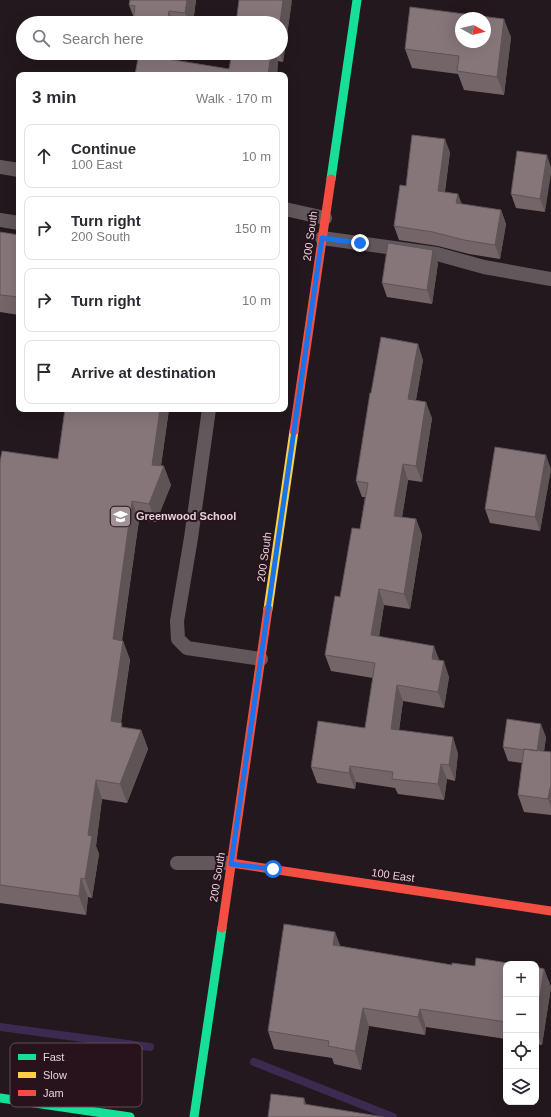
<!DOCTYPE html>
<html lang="en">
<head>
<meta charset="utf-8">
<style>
	:root { --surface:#fff; --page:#f7f7f7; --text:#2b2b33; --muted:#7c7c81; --line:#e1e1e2 }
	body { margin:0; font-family:Arial,sans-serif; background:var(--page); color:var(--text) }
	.controls { position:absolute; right:12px; bottom:12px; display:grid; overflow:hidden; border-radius:8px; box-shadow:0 4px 16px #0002 }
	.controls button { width:36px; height:36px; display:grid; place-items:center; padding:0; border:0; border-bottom:1px solid var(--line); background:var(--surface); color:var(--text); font:20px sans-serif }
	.compass { position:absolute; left:455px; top:12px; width:36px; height:36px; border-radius:50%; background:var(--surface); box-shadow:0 4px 16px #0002; rotate:98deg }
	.stop { position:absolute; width:12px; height:12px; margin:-9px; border:3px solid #1a73e8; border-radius:50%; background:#fff }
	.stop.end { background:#1a73e8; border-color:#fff; box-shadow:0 1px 4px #0008 }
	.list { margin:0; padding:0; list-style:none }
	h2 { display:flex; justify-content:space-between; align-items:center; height:52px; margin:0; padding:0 16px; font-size:17px }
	h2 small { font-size:13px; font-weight:400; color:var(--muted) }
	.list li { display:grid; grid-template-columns:26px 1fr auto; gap:12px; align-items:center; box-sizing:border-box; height:64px; margin:0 8px 8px; padding:0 8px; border:1px solid var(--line); border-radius:8px }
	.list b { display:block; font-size:15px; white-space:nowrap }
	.list p { margin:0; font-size:13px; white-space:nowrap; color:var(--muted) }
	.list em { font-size:13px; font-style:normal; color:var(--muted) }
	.icon { flex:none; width:22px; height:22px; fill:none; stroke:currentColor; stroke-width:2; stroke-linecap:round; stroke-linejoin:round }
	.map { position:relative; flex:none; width:551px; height:1117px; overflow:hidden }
	.search { position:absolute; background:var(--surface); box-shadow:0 4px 16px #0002; left:16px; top:16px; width:272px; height:44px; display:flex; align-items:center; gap:10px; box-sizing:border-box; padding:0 14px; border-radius:22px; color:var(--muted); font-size:15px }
	.panel { position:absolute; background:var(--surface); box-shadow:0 4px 16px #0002; left:16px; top:72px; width:272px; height:340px; border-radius:8px }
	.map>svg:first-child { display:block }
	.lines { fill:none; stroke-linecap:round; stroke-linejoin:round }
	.stream { stroke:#3c2a50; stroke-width:8 }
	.lane { stroke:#62585c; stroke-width:14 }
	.fast { stroke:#16e098; stroke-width:9 }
	.slow { stroke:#ffcf43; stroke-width:9 }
	.jam { stroke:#f24e42; stroke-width:9 }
	.wall { fill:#746568 }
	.shaded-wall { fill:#5e5355 }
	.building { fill:#877679; stroke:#5e5355; fill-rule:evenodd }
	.route { stroke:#1a73e8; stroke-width:5 }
	.labels { text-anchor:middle; stroke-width:4; stroke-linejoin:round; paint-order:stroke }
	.street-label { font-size:11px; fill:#e3d3da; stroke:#28131d }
	.poi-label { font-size:11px; font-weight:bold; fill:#e3d3da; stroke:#28131d; text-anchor:start }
	.key { fill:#28131d; stroke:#604d56; stroke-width:1 }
	.key-label { font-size:11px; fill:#e3d3da }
</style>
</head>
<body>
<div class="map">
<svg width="551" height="1117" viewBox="0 0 551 1117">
	<rect width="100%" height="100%" fill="#23181d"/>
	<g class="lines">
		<path class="stream" d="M 0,1027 L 150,1047
			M 254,1062 L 393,1117"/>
		<path class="lane" d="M 0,167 L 19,170
			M 285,209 L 325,218
			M 0,220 L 19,223
			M 322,238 L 437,254 L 484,267 L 551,279
			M 209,409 L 191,538 L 177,621 L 178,639 L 187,648 L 261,659
			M 177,863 L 231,863"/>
		<path class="fast" d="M 331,179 L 357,0
			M 0,1098 L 130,1117
			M 194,1117 L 222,928"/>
		<path class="slow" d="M 268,609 L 294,431"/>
		<path class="jam" d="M 294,431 L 331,179
			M 231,863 L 551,911
			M 222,928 L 268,609"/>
	</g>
	<path class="wall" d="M 130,0 L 196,0 L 193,23 L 133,23 L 134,18 L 129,5 Z
		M 292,0 L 283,62 L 278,61 L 277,75 L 135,75 L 139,53 L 171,53 L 170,59 L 229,69 L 232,53 L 281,53 Z
		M 511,37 L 504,95 L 464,90 L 458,74 L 412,68 L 405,49 Z
		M 450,152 L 445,192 L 462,204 L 501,210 L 506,224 L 500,259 L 469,254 L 438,246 L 399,240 L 394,226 L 406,186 Z
		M 547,155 L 545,212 L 516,208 L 511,194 Z
		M 0,232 L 19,235 L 19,315 L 0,312 Z
		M 438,263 L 432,304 L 387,297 L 382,283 Z
		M 423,360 L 416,400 L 432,418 L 422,482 L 408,480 L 402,517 L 416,519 L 422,535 L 410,609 L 384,605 L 379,636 L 440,660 L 449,677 L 444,708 L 403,701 L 399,730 L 458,753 L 455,781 L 447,779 L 444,800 L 398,794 L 395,788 L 356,782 L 355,789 L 317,783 L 311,767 L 365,728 L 373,678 L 331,671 L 325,655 L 340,597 L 360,529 L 365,497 L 362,497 L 356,481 L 371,393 Z
		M 65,409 L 169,409 L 161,466 L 171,485 L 156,522 L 139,520 L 122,641 L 123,641 L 130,660 L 121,723 L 123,728 L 141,730 L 148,749 L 127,803 L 102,799 L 96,846 L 99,854 L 92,898 L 88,897 L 86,915 L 0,903 L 0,462 L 58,459 Z
		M 551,469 L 540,531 L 490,523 L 485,509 Z
		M 546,737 L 544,751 L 551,752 L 551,815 L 524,812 L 518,795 L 522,763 L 508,761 L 503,747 Z
		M 340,946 L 452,965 L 475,966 L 506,964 L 506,1039 L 426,1027 L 425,1035 L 369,1026 L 361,1070 L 334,1064 L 332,1058 L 274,1049 L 268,1031 Z
		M 536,967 L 544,969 L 551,987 L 542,1045 L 536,1044 Z"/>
	<path class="shaded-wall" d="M 187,0 L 196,0 L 193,23 L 189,23 L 185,13 Z
		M 283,0 L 292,0 L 283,62 L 280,53 L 281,53 L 281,23 L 280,23 Z
		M 169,11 L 173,23 L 167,23 Z
		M 504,19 L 511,37 L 504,95 L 497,77 Z
		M 162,53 L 171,53 L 168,75 L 161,58 Z
		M 271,53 L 275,53 L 278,61 L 277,75 L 268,75 Z
		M 445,139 L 450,152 L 443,204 L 438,191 Z
		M 547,155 L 551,167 L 551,174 L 545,212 L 540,199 Z
		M 458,194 L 463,207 L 456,203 Z
		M 501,210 L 506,224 L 500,259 L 495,245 Z
		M 433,250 L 438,263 L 432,304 L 427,290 Z
		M 418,344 L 423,360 L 413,415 L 408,399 Z
		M 426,402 L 432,418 L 422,482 L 416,466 Z
		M 160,409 L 169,409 L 159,479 L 164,466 L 171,485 L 156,522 L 149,504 L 152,465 Z
		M 546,455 L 551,469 L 540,531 L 535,517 Z
		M 403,464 L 408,480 L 400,531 L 394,516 Z
		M 132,501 L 139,520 L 119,658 L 113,639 Z
		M 416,519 L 422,535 L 410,609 L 404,594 Z
		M 379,589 L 384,605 L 377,650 L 371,635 Z
		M 123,641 L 130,660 L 118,740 L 111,721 Z
		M 434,646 L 440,662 L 432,659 Z
		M 444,661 L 449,677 L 444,708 L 438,692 Z
		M 397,685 L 403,701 L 397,745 L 391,729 Z
		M 541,724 L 546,737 L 542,766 L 537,752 Z
		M 141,730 L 148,749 L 127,803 L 120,784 Z
		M 453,737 L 458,753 L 455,781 L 449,765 Z
		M 441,764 L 447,779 L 444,800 L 438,784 Z
		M 350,766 L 356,782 L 355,789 L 349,773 Z
		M 96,780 L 102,799 L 96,846 L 99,854 L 92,898 L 85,879 L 88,835 Z
		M 550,788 L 551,792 L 551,807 L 548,799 Z
		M 81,878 L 88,897 L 86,915 L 79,896 Z
		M 335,932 L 342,950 L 333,945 Z
		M 544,969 L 551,987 L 542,1045 L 536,1028 L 536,1023 Z
		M 363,1008 L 369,1026 L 361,1070 L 355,1051 Z
		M 420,1009 L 426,1027 L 425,1035 L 418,1017 Z
		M 304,1098 L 310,1114 L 304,1104 Z"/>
	<path class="building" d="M 130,0 L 187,0 L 185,13 L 169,11 L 167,23 L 133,23 L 135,6 L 129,5 Z
		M 239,0 L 283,0 L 280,23 L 236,23 Z
		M 410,7 L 504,19 L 497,77 L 457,71 L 459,56 L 405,49 ZM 461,18 L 485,18 L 485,42 L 461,42 Z
		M 139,53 L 162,53 L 161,58 L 229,69 L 232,53 L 271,53 L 268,75 L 135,75 Z
		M 412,135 L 445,139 L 438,191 L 458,194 L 456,203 L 501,210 L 495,245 L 464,240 L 433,232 L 394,226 L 400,185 L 406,186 Z
		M 517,151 L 547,155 L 540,199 L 511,194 Z
		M 0,232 L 19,235 L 19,297 L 0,295 Z
		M 388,243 L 433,250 L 427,290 L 382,283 Z
		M 381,337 L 418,344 L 408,399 L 426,402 L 416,466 L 403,464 L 394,516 L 416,519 L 404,594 L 379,589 L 371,635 L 434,646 L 432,659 L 444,661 L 438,692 L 397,685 L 391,729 L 453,737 L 449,765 L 441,764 L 438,784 L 392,779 L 393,772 L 350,766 L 349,773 L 311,767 L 318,721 L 365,728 L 375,663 L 325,655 L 335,596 L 340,597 L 352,528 L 360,529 L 368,483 L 356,481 L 370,393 L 371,393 Z
		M 65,409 L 160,409 L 152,465 L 164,466 L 149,504 L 132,501 L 113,639 L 123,641 L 111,721 L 122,723 L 121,727 L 141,730 L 120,784 L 96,780 L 88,835 L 92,836 L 85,879 L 81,878 L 79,896 L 0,885 L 0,462 L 2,451 L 58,459 Z
		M 495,447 L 546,455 L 535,517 L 485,509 Z
		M 507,719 L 541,724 L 537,751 L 524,749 L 524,750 L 503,747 Z
		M 524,749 L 551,752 L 551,788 L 550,788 L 548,799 L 518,795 Z
		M 284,924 L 335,932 L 333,945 L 452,965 L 452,963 L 475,966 L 476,958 L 514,964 L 506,964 L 506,1022 L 420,1009 L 418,1017 L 363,1008 L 355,1051 L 328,1046 L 329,1041 L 268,1031 Z
		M 536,967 L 544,969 L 536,1023 Z
		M 271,1094 L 304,1098 L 304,1104 L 384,1117 L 268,1117 Z"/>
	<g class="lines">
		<path class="route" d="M 273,869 L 231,864 L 322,238 L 360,243"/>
	</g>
	<defs>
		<symbol id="school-square" viewBox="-11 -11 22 22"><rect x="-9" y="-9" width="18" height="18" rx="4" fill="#a09298" stroke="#28131d"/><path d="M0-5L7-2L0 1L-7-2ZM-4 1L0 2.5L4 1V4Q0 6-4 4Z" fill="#fff"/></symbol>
	</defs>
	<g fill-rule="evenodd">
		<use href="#school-square" x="108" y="504" width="25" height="25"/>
	</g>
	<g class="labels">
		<g class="street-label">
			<text transform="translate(310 236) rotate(-82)" y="4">200 South</text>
			<text transform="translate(264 557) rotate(-82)" y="4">200 South</text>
			<text transform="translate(393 875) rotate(8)" y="4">100 East</text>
			<text transform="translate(217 877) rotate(-81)" y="4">200 South</text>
		</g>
		<g class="poi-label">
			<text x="136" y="520">Greenwood School</text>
		</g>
	</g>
	<rect x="10" y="1043" width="132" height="64" rx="6" class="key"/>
	<rect x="18" y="1054" width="18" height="6" fill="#16e098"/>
	<rect x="18" y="1072" width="18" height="6" fill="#ffcf43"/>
	<rect x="18" y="1090" width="18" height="6" fill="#f24e42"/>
	<g class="key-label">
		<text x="43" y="1061">Fast</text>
		<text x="43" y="1079">Slow</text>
		<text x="43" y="1097">Jam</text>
	</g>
</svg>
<div class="controls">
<button>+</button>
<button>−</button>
<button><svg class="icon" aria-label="locate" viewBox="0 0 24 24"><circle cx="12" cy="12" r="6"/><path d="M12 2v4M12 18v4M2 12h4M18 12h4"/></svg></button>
<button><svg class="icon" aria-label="layers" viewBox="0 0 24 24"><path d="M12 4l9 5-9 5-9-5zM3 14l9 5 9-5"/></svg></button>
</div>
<svg class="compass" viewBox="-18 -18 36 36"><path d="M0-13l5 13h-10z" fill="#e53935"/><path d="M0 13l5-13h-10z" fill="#7c7c81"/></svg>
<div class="stop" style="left:273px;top:869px"></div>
<div class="stop end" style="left:360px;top:243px"></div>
<div class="search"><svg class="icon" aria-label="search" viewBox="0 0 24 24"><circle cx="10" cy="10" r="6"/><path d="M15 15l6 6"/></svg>Search here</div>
<section class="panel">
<h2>3 min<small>Walk · 170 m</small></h2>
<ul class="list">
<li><svg class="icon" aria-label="ahead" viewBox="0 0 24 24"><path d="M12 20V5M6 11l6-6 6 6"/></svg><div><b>Continue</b><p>100 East</p></div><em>10 m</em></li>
<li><svg class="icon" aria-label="right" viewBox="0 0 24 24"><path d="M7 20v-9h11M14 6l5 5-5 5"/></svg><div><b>Turn right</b><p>200 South</p></div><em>150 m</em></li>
<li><svg class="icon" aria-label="right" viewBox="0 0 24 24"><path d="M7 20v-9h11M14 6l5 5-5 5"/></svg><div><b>Turn right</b></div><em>10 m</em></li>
<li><svg class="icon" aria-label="arrive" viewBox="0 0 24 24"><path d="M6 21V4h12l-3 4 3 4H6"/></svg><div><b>Arrive at destination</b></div></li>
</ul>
</section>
</div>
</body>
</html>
